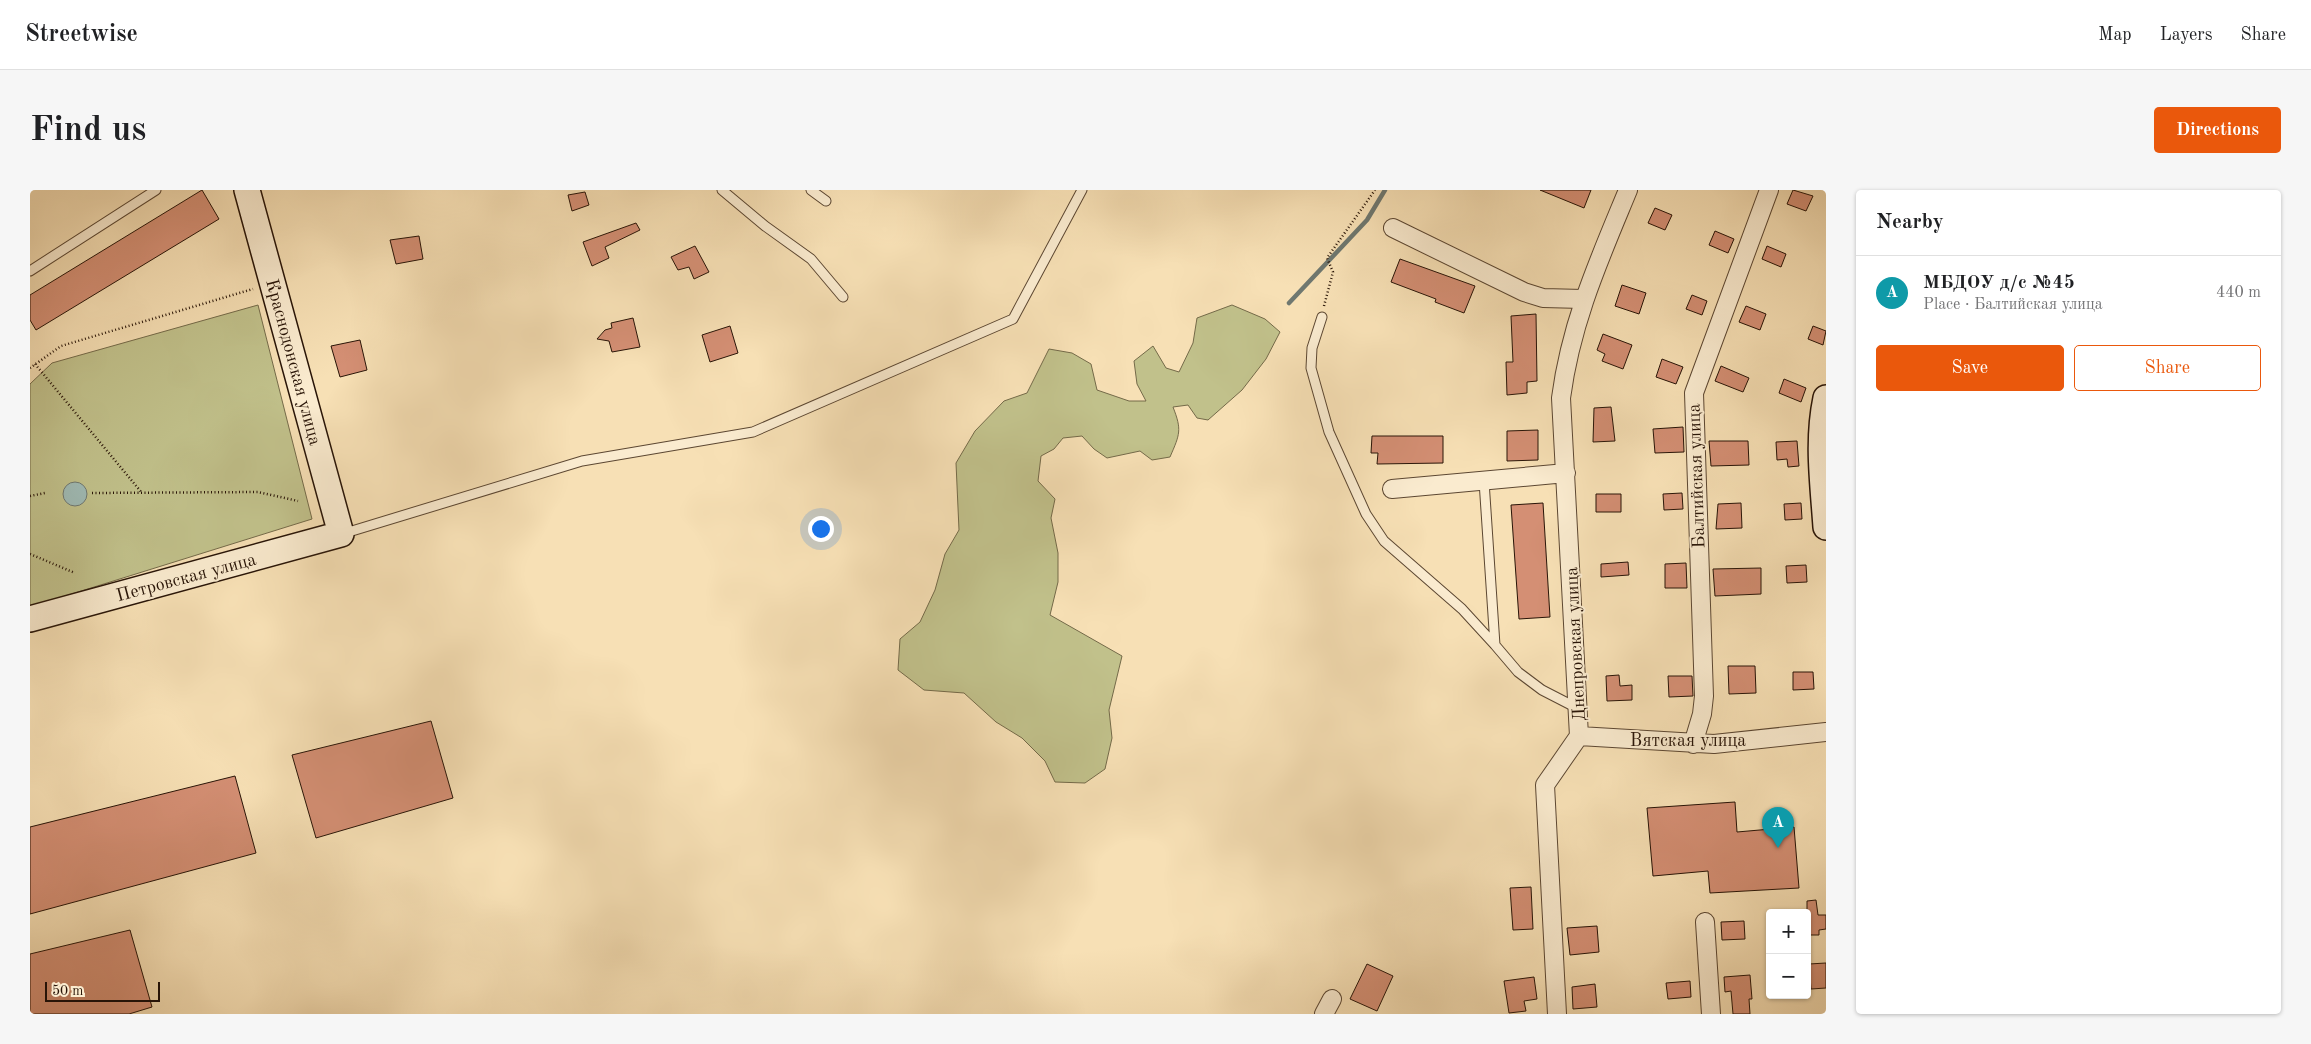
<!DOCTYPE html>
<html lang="en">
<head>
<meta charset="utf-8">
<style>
	:root { --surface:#fff; --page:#f6f6f6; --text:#202124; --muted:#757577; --line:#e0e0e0; --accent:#ea580c }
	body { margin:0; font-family:"Old Standard TT",serif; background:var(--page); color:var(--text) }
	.controls { position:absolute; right:15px; bottom:15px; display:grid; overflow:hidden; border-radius:5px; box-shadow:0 1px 4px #0004 }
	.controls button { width:45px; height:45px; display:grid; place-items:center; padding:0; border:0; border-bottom:1px solid var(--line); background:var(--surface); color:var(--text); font:25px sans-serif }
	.scale { position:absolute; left:15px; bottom:12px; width:115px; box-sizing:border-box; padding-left:5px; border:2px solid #281407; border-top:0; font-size:14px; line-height:18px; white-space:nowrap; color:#281407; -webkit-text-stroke:4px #faebcf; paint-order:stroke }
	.you { position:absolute; left:790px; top:338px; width:18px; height:18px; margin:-12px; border:4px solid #fff; border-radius:50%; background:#1a73e8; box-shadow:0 0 0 8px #1a73e833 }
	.badge { display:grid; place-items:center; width:32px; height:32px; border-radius:50%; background:var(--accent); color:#fff; font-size:16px; font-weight:700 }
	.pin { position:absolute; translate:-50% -41px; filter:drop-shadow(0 1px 2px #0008) }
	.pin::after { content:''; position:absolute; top:26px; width:18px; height:15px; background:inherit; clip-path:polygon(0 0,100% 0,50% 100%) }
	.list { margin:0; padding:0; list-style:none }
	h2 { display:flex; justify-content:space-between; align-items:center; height:65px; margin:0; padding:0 20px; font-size:21px }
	h2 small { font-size:16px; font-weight:400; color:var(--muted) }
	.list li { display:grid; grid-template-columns:32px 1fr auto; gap:15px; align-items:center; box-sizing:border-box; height:75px; padding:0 20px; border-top:1px solid var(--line) }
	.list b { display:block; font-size:19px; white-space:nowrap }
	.list p { margin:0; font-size:16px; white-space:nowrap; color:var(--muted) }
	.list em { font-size:16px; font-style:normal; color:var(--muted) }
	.actions { display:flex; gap:10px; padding:15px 20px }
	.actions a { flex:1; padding:11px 0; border:1px solid var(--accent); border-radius:5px; text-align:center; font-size:18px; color:var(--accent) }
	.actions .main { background:var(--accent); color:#fff }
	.map { position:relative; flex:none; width:1796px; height:824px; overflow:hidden; border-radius:5px }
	header { display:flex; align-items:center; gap:30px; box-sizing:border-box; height:70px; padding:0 25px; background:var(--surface); border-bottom:1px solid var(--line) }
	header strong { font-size:24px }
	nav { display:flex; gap:28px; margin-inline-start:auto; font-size:18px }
	.intro { display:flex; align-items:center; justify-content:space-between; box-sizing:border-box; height:120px; padding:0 30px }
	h1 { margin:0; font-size:35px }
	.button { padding:12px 22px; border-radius:5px; background:var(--accent); color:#fff; font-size:18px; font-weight:700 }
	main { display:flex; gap:30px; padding:0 30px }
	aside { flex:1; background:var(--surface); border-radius:5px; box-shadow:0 1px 4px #0004 }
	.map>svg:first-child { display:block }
	.green { fill:#c1c18b; stroke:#746a49 }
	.water { fill:#9fbbb6; stroke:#6f7870 }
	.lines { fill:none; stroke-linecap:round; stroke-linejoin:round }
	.stream { stroke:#6f7870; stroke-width:4.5 }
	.building { fill:#d48f74; stroke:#281407 }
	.lane-casing { stroke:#5c4732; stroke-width:11 }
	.street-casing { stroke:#5c4732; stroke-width:20 }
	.secondary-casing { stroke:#281407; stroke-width:28 }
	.path { stroke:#281407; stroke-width:2.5; stroke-dasharray:1 2.5; stroke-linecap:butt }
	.lane { stroke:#faebcf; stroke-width:9 }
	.street { stroke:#faebcf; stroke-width:18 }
	.secondary { stroke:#faebcf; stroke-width:25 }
	.labels { text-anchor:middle; stroke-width:4; stroke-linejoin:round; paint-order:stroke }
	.street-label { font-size:18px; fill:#281407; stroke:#faebcf }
</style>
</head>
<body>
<header>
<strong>Streetwise</strong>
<nav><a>Map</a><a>Layers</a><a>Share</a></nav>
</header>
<div class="intro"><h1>Find us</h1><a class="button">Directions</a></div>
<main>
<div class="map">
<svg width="1796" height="824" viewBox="0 0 1796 824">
	<rect width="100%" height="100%" fill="#f7e0b5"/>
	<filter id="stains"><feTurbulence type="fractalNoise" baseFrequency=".004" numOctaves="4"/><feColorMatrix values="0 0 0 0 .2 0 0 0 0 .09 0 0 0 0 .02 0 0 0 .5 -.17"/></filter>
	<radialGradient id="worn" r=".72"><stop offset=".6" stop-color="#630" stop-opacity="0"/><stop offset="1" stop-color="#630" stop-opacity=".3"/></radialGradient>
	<path class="green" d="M 228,115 L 282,329 L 0,417 L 0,194 L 22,173 Z
		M 1202,115 L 1235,129 L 1250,142 L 1236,169 L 1212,200 L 1178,230 L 1167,228 L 1158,215 L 1143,217 C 1152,240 1150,244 1140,267 L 1122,270 L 1110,261 L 1077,268 L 1064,259 L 1052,246 L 1033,248 L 1024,259 L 1011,266 L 1008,291 L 1025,309 L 1021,328 L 1028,363 L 1028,392 L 1020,425 L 1092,466 L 1079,520 L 1082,548 L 1075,579 L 1055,593 L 1025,592 L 1015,571 L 992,548 L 966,532 L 934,503 L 894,500 L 868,480 L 870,449 L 890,432 L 905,400 L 915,364 L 929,340 L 926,273 L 945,241 L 974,211 L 997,203 L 1019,159 L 1042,163 L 1061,174 L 1067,200 L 1099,211 L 1116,211 L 1107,194 L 1104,171 L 1123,156 L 1136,178 L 1149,182 L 1163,153 L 1167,128 Z"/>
	<path class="water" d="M33 304a12 12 0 1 1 24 0a12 12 0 1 1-24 0Z"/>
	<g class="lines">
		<path class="stream" d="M 1259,113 L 1337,30 L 1355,0"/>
	</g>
	<path class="building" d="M 172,0 L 189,29 L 6,140 L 0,130 L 0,105 Z
		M 1510,0 L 1561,0 L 1554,18 Z
		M 1763,0 L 1783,6 L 1776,21 L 1757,14 Z
		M 555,2 L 559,15 L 542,21 L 538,5 Z
		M 1625,18 L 1642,25 L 1635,40 L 1618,33 Z
		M 606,33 L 610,40 L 575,57 L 579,68 L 562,76 L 553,52 Z
		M 1685,41 L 1704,49 L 1698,63 L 1679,55 Z
		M 389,46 L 393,69 L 366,74 L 360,50 Z
		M 665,56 L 679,82 L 664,89 L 659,77 L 648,80 L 641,67 Z
		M 1737,56 L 1756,64 L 1751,77 L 1732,69 Z
		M 1370,69 L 1445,96 L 1434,123 L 1405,112 L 1406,109 L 1361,92 Z
		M 1592,95 L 1616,103 L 1609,124 L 1585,116 Z
		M 1662,105 L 1677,111 L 1672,125 L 1656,119 Z
		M 1716,116 L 1736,124 L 1730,140 L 1709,132 Z
		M 1506,124 L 1507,191 L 1497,192 L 1497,203 L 1477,205 L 1476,172 L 1483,172 L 1481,126 Z
		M 603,128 L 610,157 L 582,162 L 579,151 L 567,149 L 575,140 L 582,138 L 581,133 Z
		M 700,136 L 708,163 L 680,172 L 672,145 Z
		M 1783,136 L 1796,141 L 1793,155 L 1778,149 Z
		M 1573,144 L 1602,155 L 1593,179 L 1572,171 L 1575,164 L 1567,160 Z
		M 330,150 L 337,180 L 310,187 L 301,156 Z
		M 1632,169 L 1653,177 L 1646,194 L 1626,187 Z
		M 1691,176 L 1719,188 L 1713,202 L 1685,191 Z
		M 1754,189 L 1776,198 L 1771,212 L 1749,203 Z
		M 1581,217 L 1585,251 L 1563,252 L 1564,218 Z
		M 1653,237 L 1654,262 L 1625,263 L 1623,239 Z
		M 1508,240 L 1508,270 L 1477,271 L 1477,241 Z
		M 1342,246 L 1413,246 L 1413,273 L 1347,274 L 1348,263 L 1341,263 Z
		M 1679,251 L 1718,251 L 1719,275 L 1681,276 Z
		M 1767,251 L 1769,276 L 1758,277 L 1757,269 L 1747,270 L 1746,252 Z
		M 1652,303 L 1653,319 L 1634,320 L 1633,304 Z
		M 1566,304 L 1591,304 L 1591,322 L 1566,322 Z
		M 1513,313 L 1520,427 L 1489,429 L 1481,315 Z
		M 1711,313 L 1712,338 L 1686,339 L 1688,314 Z
		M 1771,313 L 1772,329 L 1755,330 L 1754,314 Z
		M 1598,372 L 1599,385 L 1571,387 L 1571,374 Z
		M 1656,373 L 1657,398 L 1635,398 L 1635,374 Z
		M 1776,375 L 1777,392 L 1757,393 L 1756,376 Z
		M 1731,378 L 1731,404 L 1685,406 L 1683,379 Z
		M 1698,476 L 1725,476 L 1726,503 L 1699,504 Z
		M 1763,482 L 1783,482 L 1784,499 L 1763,500 Z
		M 1589,485 L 1590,496 L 1602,495 L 1602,510 L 1577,511 L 1576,486 Z
		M 1638,486 L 1662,486 L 1663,506 L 1639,507 Z
		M 401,531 L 423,608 L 286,648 L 262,565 Z
		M 205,586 L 226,663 L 0,724 L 0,637 Z
		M 1705,612 L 1707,642 L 1764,637 L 1769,698 L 1680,703 L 1678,681 L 1623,686 L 1617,618 Z
		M 1501,697 L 1503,739 L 1483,740 L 1480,698 Z
		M 1786,710 L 1788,725 L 1796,725 L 1796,739 L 1789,740 L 1789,745 L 1777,745 L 1777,711 Z
		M 1714,731 L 1715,749 L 1692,750 L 1691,732 Z
		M 1567,736 L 1569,762 L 1540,765 L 1537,738 Z
		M 100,740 L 122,817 L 99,824 L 0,824 L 0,764 Z
		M 1796,773 L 1796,798 L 1781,799 L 1779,774 Z
		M 1337,774 L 1363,786 L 1347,821 L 1320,809 Z
		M 1720,785 L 1722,809 L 1719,809 L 1720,824 L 1703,824 L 1701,801 L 1695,802 L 1694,787 Z
		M 1504,787 L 1507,809 L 1494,811 L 1496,821 L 1479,823 L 1474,791 Z
		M 1660,791 L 1661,807 L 1638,809 L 1636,793 Z
		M 1565,794 L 1567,817 L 1543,819 L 1542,797 Z"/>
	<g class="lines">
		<defs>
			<path id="lane" d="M 692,0 L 735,36 L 781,69 L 813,107
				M 781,0 L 796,11
				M 0,81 L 126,0
				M 1292,127 L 1282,158 L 1281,178 L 1299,242 L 1336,324 L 1354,351 L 1432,419 L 1465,455
				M 1454,291 L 1465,455 L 1488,482 L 1512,500 L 1549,519
				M 312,344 L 552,271 L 723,242 L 983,129 L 1052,0"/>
			<path id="street" d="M 1363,38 L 1494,102 L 1513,108 L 1553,109
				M 1362,299 L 1536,283
				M 1549,546 L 1684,554 L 1796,542
				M 1663,554 L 1672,524 L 1674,506 L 1664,203 L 1739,0
				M 1675,732 L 1681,824
				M 1294,824 L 1302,809
				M 1527,824 L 1515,595 L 1549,546 L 1531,208 C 1541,132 1569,70 1598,0"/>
			<path id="secondary" d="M 1796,208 C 1787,251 1793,293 1796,337
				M 0,429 L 311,344 L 217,0"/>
		</defs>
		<use href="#lane" class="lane-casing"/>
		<use href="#street" class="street-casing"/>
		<use href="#secondary" class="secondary-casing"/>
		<path class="path" d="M 1294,116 L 1303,82 L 1297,68 L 1345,0
			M 5,174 L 112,303
			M 0,178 L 31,156 L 223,99
			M 62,303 L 228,302 L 268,311
			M 0,306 L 15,303
			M 0,364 L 45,383"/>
		<use href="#lane" class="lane"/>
		<use href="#street" class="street"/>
		<use href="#secondary" class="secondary"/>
	</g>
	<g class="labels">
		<g class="street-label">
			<text transform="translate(264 172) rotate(75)" y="6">Краснодонская улица</text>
			<text transform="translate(1666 286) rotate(-92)" y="6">Балтийская улица</text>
			<text transform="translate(156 387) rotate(-15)" y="6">Петровская улица</text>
			<text transform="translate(1545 454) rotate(-93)" y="6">Днепровская улица</text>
			<text x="1658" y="556">Вятская улица</text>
		</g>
	</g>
	<rect width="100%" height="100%" filter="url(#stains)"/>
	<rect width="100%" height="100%" fill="url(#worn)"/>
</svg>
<div class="controls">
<button>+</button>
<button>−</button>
</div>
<div class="scale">50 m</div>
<div class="you"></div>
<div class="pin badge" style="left:1748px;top:658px;background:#0f9aa8">A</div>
</div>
<aside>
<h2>Nearby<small></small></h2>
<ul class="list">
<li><span class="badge" style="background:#0f9aa8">A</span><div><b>МБДОУ д/с №45</b><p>Place · Балтийская улица</p></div><em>440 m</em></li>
</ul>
<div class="actions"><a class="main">Save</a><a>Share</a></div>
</aside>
</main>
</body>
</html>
